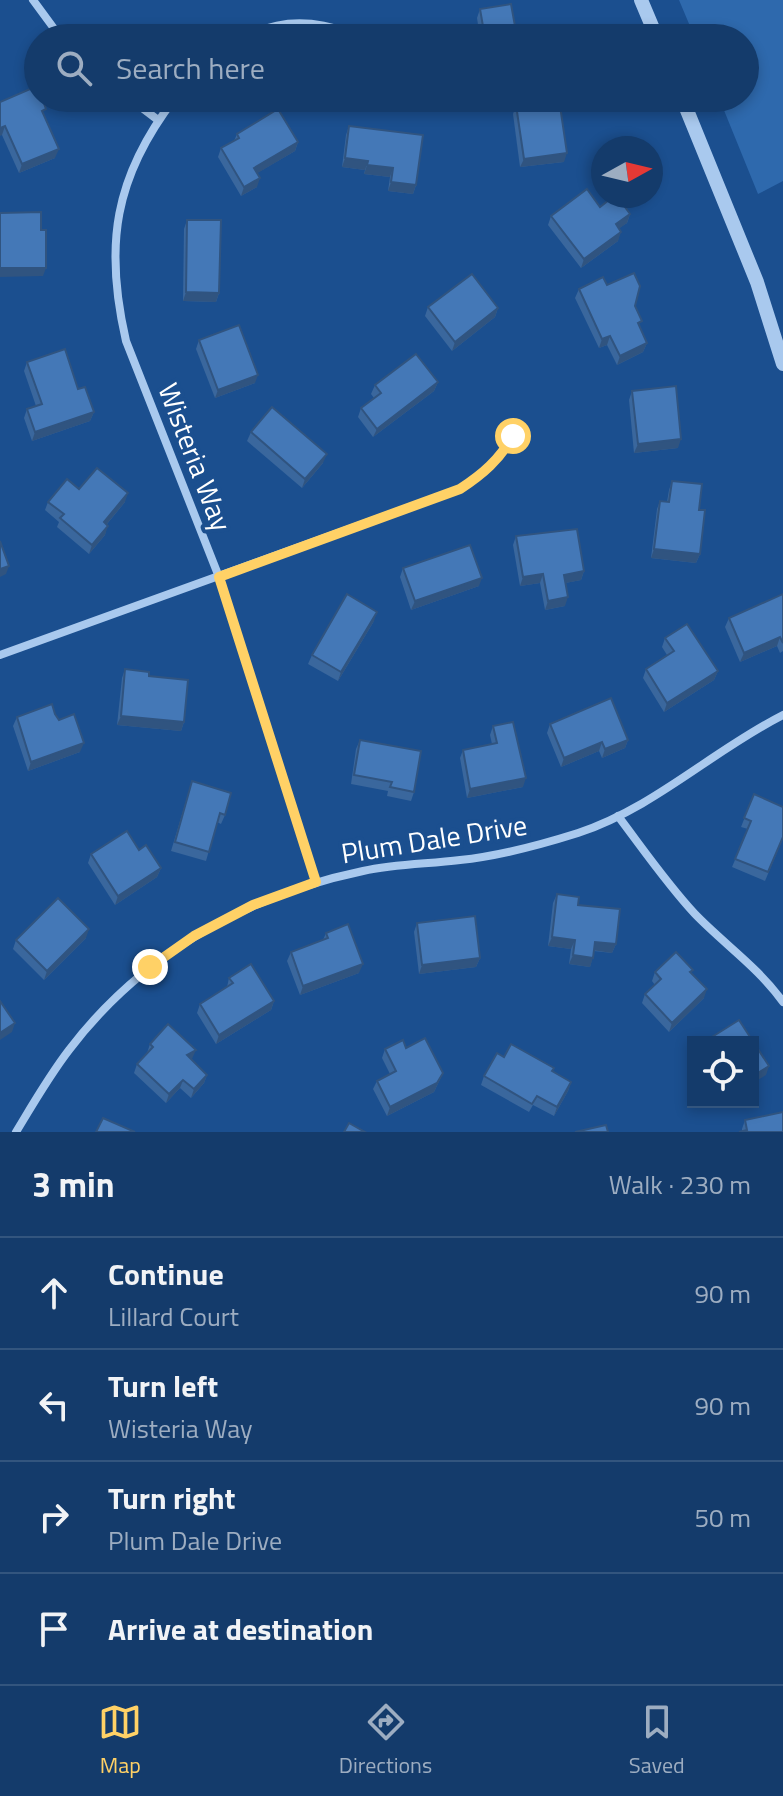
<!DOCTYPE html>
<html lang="en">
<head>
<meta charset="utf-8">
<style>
	body { margin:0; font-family:"Titillium Web",sans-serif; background:#214673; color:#f1f3f6 }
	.controls { position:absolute; right:24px; bottom:24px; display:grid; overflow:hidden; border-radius:0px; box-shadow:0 4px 12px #0003 }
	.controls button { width:72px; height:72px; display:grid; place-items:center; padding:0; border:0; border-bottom:2px solid #33557e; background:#143b6b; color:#f1f3f6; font:40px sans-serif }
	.compass { position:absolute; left:591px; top:136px; width:72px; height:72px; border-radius:50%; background:#143b6b; box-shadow:0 4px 12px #0003; rotate:82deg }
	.stop { position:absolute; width:24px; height:24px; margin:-18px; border:6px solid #ffd166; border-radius:50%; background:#fff }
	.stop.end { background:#ffd166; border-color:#fff; box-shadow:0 2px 8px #0008 }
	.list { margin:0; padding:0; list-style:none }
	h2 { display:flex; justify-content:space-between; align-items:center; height:104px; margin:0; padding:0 32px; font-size:34px }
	h2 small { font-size:26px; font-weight:400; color:#9dadc1 }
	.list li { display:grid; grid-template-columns:52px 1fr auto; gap:24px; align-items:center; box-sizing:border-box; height:112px; padding:0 32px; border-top:2px solid #33557e }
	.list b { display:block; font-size:30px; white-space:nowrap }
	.list p { margin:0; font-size:26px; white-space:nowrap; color:#9dadc1 }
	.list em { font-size:26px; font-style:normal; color:#9dadc1 }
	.icon { flex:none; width:44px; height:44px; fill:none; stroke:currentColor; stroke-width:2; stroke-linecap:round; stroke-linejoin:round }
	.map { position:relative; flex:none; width:783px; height:1132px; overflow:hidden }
	.search { position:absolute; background:#143b6b; box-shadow:0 4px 12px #0003; left:24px; right:24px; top:24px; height:88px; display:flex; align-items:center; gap:20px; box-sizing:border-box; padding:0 28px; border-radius:44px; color:#9dadc1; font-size:30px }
	.sheet { height:552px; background:#143b6b }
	nav { display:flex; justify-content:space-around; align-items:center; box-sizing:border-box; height:112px; border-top:2px solid #33557e; background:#143b6b; font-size:22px; color:#9dadc1 }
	nav a { display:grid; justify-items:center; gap:4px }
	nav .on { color:#ffd166 }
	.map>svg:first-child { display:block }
	.green { fill:#2e69ad }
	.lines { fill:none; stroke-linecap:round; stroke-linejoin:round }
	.minor { stroke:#a9c9ee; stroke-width:8 }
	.tertiary { stroke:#a9c9ee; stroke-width:14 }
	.wall { fill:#3a679d }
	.shaded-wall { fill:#305480 }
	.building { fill:#4478b7; stroke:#305480; stroke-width:2 }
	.route { stroke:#ffd166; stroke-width:10 }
	.labels { text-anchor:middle; stroke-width:8; stroke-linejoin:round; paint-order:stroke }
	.street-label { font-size:28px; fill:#fff; stroke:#1b4f8f }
</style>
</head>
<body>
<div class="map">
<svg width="783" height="1132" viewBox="0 0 783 1132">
	<rect width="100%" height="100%" fill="#1b4f8f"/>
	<path class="green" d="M679,0H783V181L758,194L719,98H745V38H695Z"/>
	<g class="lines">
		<g class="minor">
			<path d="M33,0L61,38"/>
			<path d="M245,38C278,19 314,20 349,33"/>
			<path d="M129,98L158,120"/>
			<path d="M175,98C114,177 104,246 126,341L219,577L316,882"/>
			<path d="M0,655L460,489C483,474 499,460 513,436"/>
			<path d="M618,816C643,849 667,884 695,914C724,944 759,968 783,1002"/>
			<path d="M16,1132C33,1104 49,1076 69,1050C141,955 247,895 363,871C395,864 428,864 460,860C500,856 540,845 578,833C654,808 712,751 783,715"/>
		</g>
		<g class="tertiary">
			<path d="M641,0L657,38"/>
			<path d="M682,98L757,282L783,364"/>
		</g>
	</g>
	<g class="wall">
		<path d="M480,9L515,26L522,38H480L477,18Z"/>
		<path d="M0,102L44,115L55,158L19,173L2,135Z"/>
		<path d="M516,105L564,162L520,167L513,114Z"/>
		<path d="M349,126L416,185L413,194L388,191L390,177L364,174L365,170L342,167L346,135Z"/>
		<path d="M237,134L298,142L295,151L257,173V187L241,196L218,157L221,148L234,141Z"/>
		<path d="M600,207L630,214L627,223L619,228L618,241L581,268L548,225L551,216Z"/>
		<path d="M187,220L219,293L216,302L183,301L184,229Z"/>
		<path d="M607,285L635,306L640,327L647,343L643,352L617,365L607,345L599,348L575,298L579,289Z"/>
		<path d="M428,307L498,308L495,317L452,351L425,316Z"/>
		<path d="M199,340L255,383L215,398L196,349Z"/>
		<path d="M27,362L78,389L94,412L90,421L32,441L24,418L27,409L36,406L24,371Z"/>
		<path d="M438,382L434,391L373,437L358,417L361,408L374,398L371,394L375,385Z"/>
		<path d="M632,391L678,448L634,453L629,400Z"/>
		<path d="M251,432L323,463L302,488L247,441Z"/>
		<path d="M672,481L699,510L700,554L696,563L651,558L657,509L660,501L667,502L669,490Z"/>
		<path d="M79,489L125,502L107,524L105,535L89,554L57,527L59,522L45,510L48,502Z"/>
		<path d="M516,536L584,571L581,580L565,583V606L545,610L540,583L520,586L513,545Z"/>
		<path d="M403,568L479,586L411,610L400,577Z"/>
		<path d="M783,594V651L780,653L777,646L740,662L725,627L729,618Z"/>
		<path d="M374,621L338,681L308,664L312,655Z"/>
		<path d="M665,638L718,671L714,680L664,712L643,678L646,669L667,655L662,647Z"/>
		<path d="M125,669L149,676L184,722L181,731L117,725L122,678Z"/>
		<path d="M55,714L80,752L28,771L13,726L17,717Z"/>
		<path d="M550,724L628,740L625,748L602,758L599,751L561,767L547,733Z"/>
		<path d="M493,726L523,787L467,798L460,758L463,750L492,744L490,735Z"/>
		<path d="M360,740L414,792L411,801L387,796L388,791L351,784L356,749Z"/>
		<path d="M192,781L225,815L221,824L217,822L206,861L171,851Z"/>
		<path d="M754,794L783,838L765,881L732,867L748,829L741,827Z"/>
		<path d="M139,850L161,868L157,877L115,905L88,863L91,854Z"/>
		<path d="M557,894L578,905L616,944L612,953L594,951L590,967L569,964L571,949L548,946L553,903Z"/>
		<path d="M417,923L480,958L476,967L419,974L414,932Z"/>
		<path d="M326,933L359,973L300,995L287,961L291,952L323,940Z"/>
		<path d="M86,938L44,980L13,949L16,940Z"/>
		<path d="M693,970L691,973L704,998L669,1032L642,1003L645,994L655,985L652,981L655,972Z"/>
		<path d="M229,978L274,1001L271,1010L216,1044L197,1013L200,1004L227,987Z"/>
		<path d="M150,1044L192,1059H191L207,1075L204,1083L191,1098L180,1088L166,1103L134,1073L137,1064L147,1053Z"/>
		<path d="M406,1048L443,1073L434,1092L387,1116L373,1089L377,1081L390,1074L382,1058L385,1049Z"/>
		<path d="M504,1057L553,1071L571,1082L568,1091L554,1116L533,1105L529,1112L481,1085L484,1076Z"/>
		<path d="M745,1120L783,1132L742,1131V1129Z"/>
	</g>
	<g class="shaded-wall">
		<path d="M5,126L2,135L0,136V128Z"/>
		<path d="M298,142L295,151L251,177L254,168Z"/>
		<path d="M59,149L55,158L19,173L22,164Z"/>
		<path d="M567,153L564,162L520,167L524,159Z"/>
		<path d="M345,158L368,161L365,170L342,167Z"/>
		<path d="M367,165L393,168L390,177L364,174Z"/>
		<path d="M260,178L257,187L241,196L244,187Z"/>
		<path d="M391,182L416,185L413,194L388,191Z"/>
		<path d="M630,214L627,223L613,233L616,224Z"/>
		<path d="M621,232L618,241L581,268L584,259Z"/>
		<path d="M0,268H46L43,276L0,277Z"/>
		<path d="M186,292L219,293L216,302L183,301Z"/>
		<path d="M498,308L495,317L452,351L455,342Z"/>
		<path d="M610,336L607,345L599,348L602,339Z"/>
		<path d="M647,343L643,352L617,365L620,356Z"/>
		<path d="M258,375L255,383L215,398L218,390Z"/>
		<path d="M438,382L434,391L373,437L377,429Z"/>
		<path d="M94,412L90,421L32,441L35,432Z"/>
		<path d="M681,439L678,448L634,453L638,444Z"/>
		<path d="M327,454L323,463L302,488L305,479Z"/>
		<path d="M128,493L125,502L101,531L104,522Z"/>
		<path d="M108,526L105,535L89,554L92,545Z"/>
		<path d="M654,549L700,554L696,563L651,558Z"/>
		<path d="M9,566L6,574L0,577V569Z"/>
		<path d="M584,571L581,580L561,584L564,575Z"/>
		<path d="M543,574L540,583L520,586L523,577Z"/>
		<path d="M482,578L479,586L411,610L415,601Z"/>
		<path d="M568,597L565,606L545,610L548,601Z"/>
		<path d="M377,612L374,621L338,681L341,672Z"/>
		<path d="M780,637L777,646L740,662L744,653Z"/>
		<path d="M718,671L714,680L664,712L667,703Z"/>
		<path d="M121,716L184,722L181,731L117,725Z"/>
		<path d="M628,740L625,748L602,758L605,749Z"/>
		<path d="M602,742L599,751L561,767L564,758Z"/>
		<path d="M84,743L80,752L28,771L31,762Z"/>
		<path d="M526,778L523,787L467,798L470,789Z"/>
		<path d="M161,868L157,877L115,905L118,896Z"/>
		<path d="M89,929L86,938L44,980L47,971Z"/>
		<path d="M552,937L575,940L571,949L548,946Z"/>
		<path d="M595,942L616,944L612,953L592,950Z"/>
		<path d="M573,955L593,958L590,967L569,964Z"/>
		<path d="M480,958L476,967L419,974L422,965Z"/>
		<path d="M363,964L359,973L300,995L303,986Z"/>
		<path d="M707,989L704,998L669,1032L672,1023Z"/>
		<path d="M274,1001L271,1010L216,1044L219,1035Z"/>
		<path d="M15,1023L12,1032L0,1040V1033Z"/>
		<path d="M196,1050L192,1059L184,1064L187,1055Z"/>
		<path d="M769,1066L766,1075L753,1083V1076Z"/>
		<path d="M443,1073L434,1092L387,1116L390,1107Z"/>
		<path d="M207,1075L204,1083L191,1098L194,1089Z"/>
		<path d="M183,1080L180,1088L166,1103L169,1094Z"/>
		<path d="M571,1082L568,1091L554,1116L557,1107Z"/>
	</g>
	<g class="building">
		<path d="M511,4L515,26L520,25L522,38H485L480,9Z"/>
		<path d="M37,86L38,98H42L46,109L42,111L59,149L22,164L5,126L0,128V102Z"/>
		<path d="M559,99L567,153L524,159L516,105Z"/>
		<path d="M278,109L298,142L254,168L260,178L244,187L221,148L239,138L237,134Z"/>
		<path d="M349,126L423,135L416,185L391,182L393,168L367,165L368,161L345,158Z"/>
		<path d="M587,189L600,207L614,196H617L630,214L616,224L621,232L584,259L551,216Z"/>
		<path d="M41,212V230H46V268H0V213Z"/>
		<path d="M187,220H221L219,293L186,292Z"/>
		<path d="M634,273L640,286L635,306L642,321L638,323L647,343L620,356L610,336L602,339L579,289L603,277L607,285Z"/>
		<path d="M472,274L498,308L455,342L428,307Z"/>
		<path d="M239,325L258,375L218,390L199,340Z"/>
		<path d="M65,349L78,389L85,387L94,412L35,432L27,409L42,404L27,362Z"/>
		<path d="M416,354L438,382L377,429L361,408L381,393L375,385Z"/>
		<path d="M676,386L681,439L638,444L632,391Z"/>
		<path d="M272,407L327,454L305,479L251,432Z"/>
		<path d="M97,468L128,493L104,522L108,526L92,545L60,518L64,514L48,502L67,479L79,489Z"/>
		<path d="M672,481L702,484L699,510H705L700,554L654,549L660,501L669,502Z"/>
		<path d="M577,529L584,571L564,575L568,597L548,601L543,574L523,577L516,536Z"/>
		<path d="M0,541L9,566L0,569Z"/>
		<path d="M470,545L482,578L415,601L403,568Z"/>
		<path d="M347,594L377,612L341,672L312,655Z"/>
		<path d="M783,594V643L780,637L744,653L729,618Z"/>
		<path d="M687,624L718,671L667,703L646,669L674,651L665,638Z"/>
		<path d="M125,669L149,672V676L188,680L184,722L121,716Z"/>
		<path d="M611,698L628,740L605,749L602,742L564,758L550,724Z"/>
		<path d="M52,704L55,714L59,720L74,714L84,743L31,762L17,717Z"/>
		<path d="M513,722L526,778L470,789L463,750L497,743L493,726Z"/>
		<path d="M360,740L421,751L414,792L390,787L392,782L354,775Z"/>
		<path d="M192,781L231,793L225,815L220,813L209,852L175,842Z"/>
		<path d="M754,794L783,807V837L768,872L735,859L751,821L744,818Z"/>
		<path d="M127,831L139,850L146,845L161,868L118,896L91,854Z"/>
		<path d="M557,894L579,897L578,905L620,909L616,944L595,942L593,958L573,955L575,940L552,937Z"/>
		<path d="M58,898L89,929L47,971L16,940Z"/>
		<path d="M475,916L480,958L422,965L417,923Z"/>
		<path d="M348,924L363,964L303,986L291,952L328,938L326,933Z"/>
		<path d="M676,952L693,970L690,972L707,989L672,1023L645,994L661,979L655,972Z"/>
		<path d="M251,964L274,1001L219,1035L200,1004L233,983L229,978Z"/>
		<path d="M0,1001L15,1023L0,1033Z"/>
		<path d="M739,1020L769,1066L753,1076V1042H704Z"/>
		<path d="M168,1024L196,1050L187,1055L207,1075L194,1089L183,1080L169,1094L137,1064L153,1047L150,1044Z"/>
		<path d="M425,1038L443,1073L437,1083L390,1107L377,1081L396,1071L385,1049L403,1040L406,1048Z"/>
		<path d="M511,1044L554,1068L552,1071L571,1082L557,1107L537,1096L532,1104L484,1076L497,1053L504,1057Z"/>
		<path d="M783,1112V1132H739L747,1130L745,1120Z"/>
		<path d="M103,1118L135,1132H96Z"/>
		<path d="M349,1123L365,1132H344Z"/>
		<path d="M606,1125L608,1132H575Z"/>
	</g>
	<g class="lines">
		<path class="route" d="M150,967L194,936L253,905L316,882L219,577L460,489C483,474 499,460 513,436"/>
	</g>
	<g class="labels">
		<g class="street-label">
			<text transform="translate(195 457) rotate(69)" y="10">Wisteria Way</text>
			<text transform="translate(434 839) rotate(-9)" y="10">Plum Dale Drive</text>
		</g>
	</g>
</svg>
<div class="controls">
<button><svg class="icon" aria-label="locate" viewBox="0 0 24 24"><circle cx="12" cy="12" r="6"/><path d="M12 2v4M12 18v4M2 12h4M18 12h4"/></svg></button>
</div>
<svg class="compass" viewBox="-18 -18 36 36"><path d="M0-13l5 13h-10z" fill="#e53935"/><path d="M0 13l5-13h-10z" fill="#9dadc1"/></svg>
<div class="stop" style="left:513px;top:436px"></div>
<div class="stop end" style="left:150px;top:967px"></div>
<div class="search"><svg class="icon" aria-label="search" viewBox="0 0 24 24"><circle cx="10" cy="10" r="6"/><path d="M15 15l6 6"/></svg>Search here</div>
</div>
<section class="sheet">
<h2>3 min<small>Walk · 230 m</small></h2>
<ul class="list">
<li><svg class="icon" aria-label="ahead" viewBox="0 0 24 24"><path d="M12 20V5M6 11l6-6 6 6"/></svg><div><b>Continue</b><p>Lillard Court</p></div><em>90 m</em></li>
<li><svg class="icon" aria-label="left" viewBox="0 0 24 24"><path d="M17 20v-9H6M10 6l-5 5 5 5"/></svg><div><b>Turn left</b><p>Wisteria Way</p></div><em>90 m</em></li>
<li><svg class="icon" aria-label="right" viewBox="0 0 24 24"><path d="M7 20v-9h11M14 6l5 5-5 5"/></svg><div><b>Turn right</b><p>Plum Dale Drive</p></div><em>50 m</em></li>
<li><svg class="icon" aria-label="arrive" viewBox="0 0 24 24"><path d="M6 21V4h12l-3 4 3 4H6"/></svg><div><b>Arrive at destination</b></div></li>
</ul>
</section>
<nav>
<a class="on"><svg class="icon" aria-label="map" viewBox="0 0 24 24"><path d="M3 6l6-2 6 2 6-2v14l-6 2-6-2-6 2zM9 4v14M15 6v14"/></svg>Map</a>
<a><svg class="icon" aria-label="directions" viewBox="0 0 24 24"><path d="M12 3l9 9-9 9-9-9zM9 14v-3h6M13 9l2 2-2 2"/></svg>Directions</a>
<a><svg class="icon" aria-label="saved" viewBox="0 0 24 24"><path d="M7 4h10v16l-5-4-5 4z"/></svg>Saved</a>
</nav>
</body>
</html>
